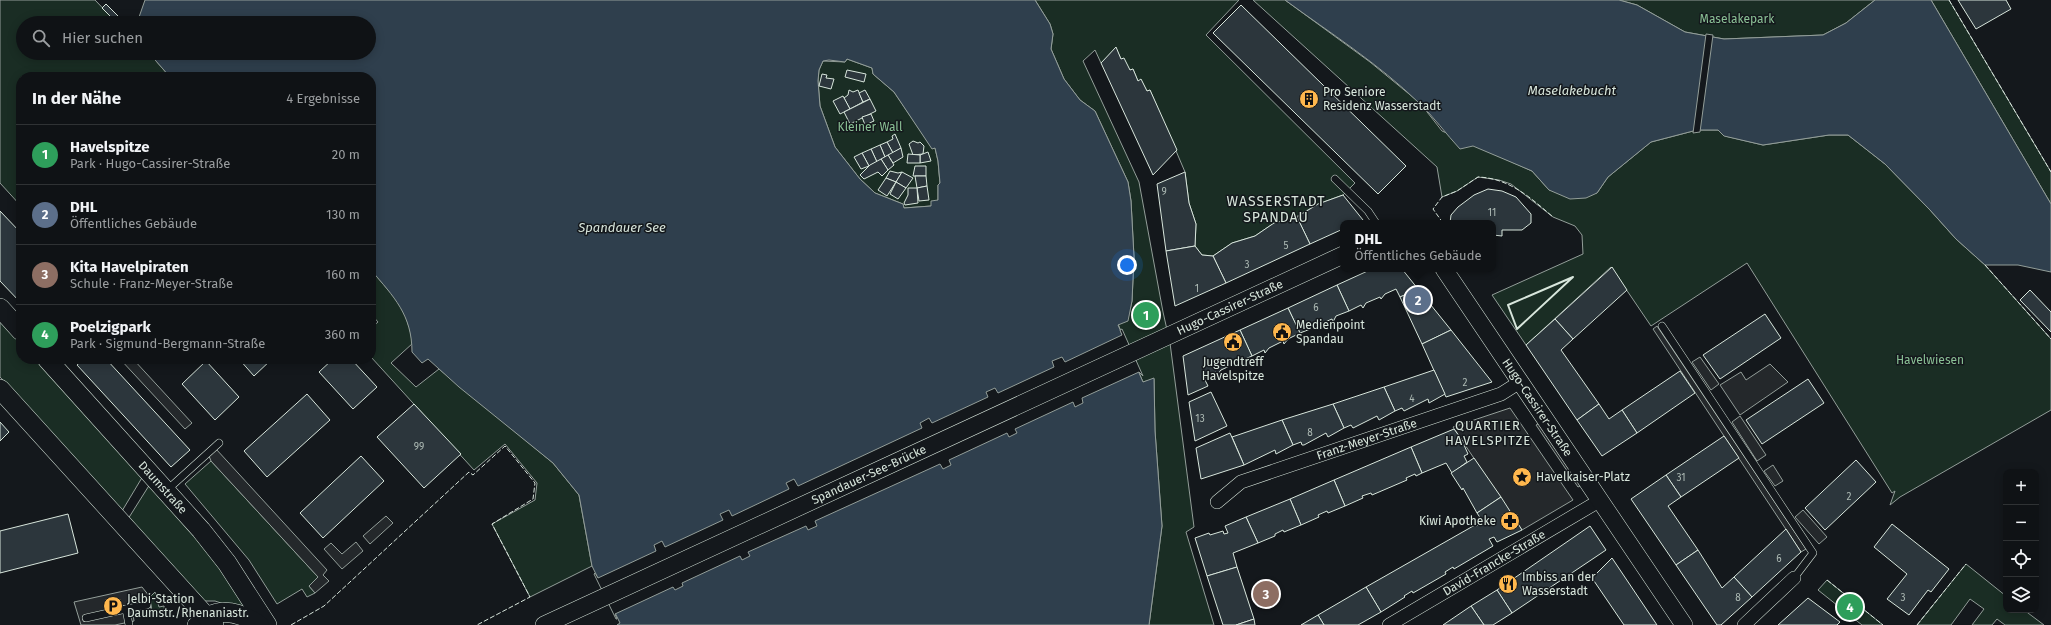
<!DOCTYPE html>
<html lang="de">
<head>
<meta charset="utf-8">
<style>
	body { margin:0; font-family:"Fira Sans",sans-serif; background:#1d2022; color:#f1f3f6 }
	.controls { position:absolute; right:12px; bottom:12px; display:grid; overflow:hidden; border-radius:8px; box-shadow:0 2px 10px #0003 }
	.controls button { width:36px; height:36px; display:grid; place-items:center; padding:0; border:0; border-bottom:1px solid #2f3234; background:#0f1215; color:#f1f3f6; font:20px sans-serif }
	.you { position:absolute; left:1127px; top:265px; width:14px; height:14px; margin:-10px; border:3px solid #fff; border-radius:50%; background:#1a73e8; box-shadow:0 0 0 6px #1a73e833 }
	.badge { display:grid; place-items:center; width:26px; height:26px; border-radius:50%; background:#ffb74d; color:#fff; font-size:13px; font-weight:700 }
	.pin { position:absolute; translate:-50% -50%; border:2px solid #fff; box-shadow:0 1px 4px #0006 }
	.popup { position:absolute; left:1340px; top:220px; width:156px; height:52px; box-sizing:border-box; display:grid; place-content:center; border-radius:8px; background:#0f1215; filter:drop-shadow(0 1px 3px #0005); font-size:13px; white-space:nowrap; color:#9b9ea0 }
	.popup b { font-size:15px; color:#f1f3f6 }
	.popup::after { content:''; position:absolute; left:50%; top:100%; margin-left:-8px; border:8px solid transparent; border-top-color:#0f1215 }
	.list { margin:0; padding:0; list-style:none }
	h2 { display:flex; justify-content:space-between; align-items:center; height:52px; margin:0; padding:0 16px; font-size:17px }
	h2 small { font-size:13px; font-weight:400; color:#9b9ea0 }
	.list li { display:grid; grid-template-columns:26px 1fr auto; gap:12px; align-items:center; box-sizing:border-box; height:60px; padding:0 16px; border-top:1px solid #2f3234 }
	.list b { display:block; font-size:15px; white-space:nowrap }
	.list p { margin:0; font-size:13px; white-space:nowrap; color:#9b9ea0 }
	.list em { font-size:13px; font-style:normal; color:#9b9ea0 }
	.icon { flex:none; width:22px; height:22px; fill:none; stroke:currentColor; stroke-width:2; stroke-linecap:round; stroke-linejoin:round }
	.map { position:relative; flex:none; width:2051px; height:625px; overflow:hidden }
	.search { position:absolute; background:#0f1215; box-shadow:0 2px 10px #0003; left:16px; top:16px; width:360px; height:44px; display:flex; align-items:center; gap:10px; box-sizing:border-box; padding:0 14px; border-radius:22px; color:#9b9ea0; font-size:15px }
	.panel { position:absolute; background:#0f1215; box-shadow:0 2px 10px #0003; left:16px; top:72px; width:360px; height:292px; border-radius:16px }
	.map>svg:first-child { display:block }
	.green { fill:#1a2d24; stroke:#939e99 }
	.parking { fill:#24282b; stroke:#939e99 }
	.water { fill:#2f3f4d; stroke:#939e99; fill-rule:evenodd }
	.pier { fill:#14181c; stroke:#939e99 }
	.building { fill:#2c363c; stroke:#d8e6dc }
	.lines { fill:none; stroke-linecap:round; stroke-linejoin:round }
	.service-casing { stroke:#d8e6dc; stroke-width:8 }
	.minor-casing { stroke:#d8e6dc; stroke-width:14 }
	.tertiary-casing { stroke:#d8e6dc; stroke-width:18 }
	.secondary-casing { stroke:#d8e6dc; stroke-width:20 }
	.service { stroke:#14181c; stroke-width:7 }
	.minor { stroke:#14181c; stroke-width:13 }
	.tertiary { stroke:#14181c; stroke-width:17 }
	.secondary { stroke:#14181c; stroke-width:19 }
	.fence { stroke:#d8e6dc; stroke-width:1; stroke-dasharray:5 2; stroke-linecap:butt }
	.wall { stroke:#d8e6dc; stroke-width:2 }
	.labels { text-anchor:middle; stroke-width:3; stroke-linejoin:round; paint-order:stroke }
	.number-label { font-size:10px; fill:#adbab4 }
	.park-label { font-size:12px; fill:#8ac095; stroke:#14181c }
	.poi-label { font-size:12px; fill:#d8e6dc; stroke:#14181c; text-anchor:start }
	.street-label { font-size:12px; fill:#d8e6dc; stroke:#14181c }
	.water-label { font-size:13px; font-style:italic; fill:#d8e6dc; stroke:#14181c }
	.neighbourhood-label { font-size:13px; letter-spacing:1px; fill:#d8e6dc; stroke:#14181c }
	.quarter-label { font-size:14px; letter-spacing:1px; fill:#d8e6dc; stroke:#14181c }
</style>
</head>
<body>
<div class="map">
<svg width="2051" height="625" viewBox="0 0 2051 625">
	<rect width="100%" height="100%" fill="#14181c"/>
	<g class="green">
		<path d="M0,0H95L117,23H23V53H149L170,77H116L112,72L107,77H21V206L0,183Z"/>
		<path d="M1035,0H1239L1206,35L1355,183L1343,195L1318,204L1294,218L1274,223L1255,236L1232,243L1213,256L1202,255L1195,246L1196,224L1189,203L1185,172L1150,90L1147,91L1141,80L1138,81L1133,69L1130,70L1121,59L1116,48L1101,63L1095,50L1083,61L1139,182L1163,312L1170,343L1194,527L1186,532L1214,625H1149L1162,526L1155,431L1154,379L1143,382L1118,324L1128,319L1132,301L1134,257L1131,201L1128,182L1095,111L1080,100L1064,79L1051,49L1053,34L1050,24Z"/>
		<path d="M1253,0H1285L1370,62L1420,103L1442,131L1532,171L1549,190L1597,193L1608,177L1651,142L1697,130H1718L1725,136L1763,145L1829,135H1848L1885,164L1930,210L1956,239L1985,265L2051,339V410L1900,497L1890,505L1895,491L1892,493L1747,263L1651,326L1611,267L1526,345L1492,295L1583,254L1582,235L1575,226L1553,217L1511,184L1499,180L1478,177L1457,191L1442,197L1437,167Z"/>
		<path d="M1619,0H1875L1846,23L1823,35L1724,39L1685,32L1637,5Z"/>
		<path d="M1931,0H1949L2051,172V204Z"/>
		<path d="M847,59L872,68L873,74L894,92L932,148H935L938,161L940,184L938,185V200L931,206L904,208L903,204L875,193L860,179L835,147L820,106L818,81L819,70L823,61L845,62Z"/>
		<path d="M371,270L397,300L405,314L413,340V343L391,363L416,387L439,369L553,463L579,495L592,566L530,597L492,524L535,500L537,483L505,444L474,470L371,357V328L378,322L371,314Z"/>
		<path d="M0,319L21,342V359H37L143,476L122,511L0,377Z"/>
		<path d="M211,461L318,577L309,586L315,593L307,597L302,589L277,604L249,560L185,484Z"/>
		<path d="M150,484L208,550L248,612L215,601H204L128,519Z"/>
		<path d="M1966,564L2006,596V610H2024L2044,625H2005L1997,619L1992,625H1972L1984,609L1970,599L1951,625H1917Z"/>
		<path d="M1827,580L1883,625H1862L1818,590Z"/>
		<path d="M155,592L159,607L164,606L165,615L160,616L152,612L150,597Z"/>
	</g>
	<g class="parking">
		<path d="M1657,326L1806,549L1801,552L1653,329Z"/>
		<path d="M1700,357L1719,384L1711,390L1692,362Z"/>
		<path d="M120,359H133L192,423L185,429Z"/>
		<path d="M1770,364L1788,382L1740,415L1720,385L1741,372L1746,380Z"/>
		<path d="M1510,408L1573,500L1522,530L1453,427Z"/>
		<path d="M1740,416L1766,455L1757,461L1732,422Z"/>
		<path d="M1540,423L1582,485L1578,487L1536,425Z"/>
		<path d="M216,449L327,570L323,575L329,581L315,593L309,586L318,577L211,461L209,456Z"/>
		<path d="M1773,465L1783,481L1775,486L1764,471Z"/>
		<path d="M1803,510L1827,537L1819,544L1795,517Z"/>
		<path d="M386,516L393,523L370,544L363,536Z"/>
		<path d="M356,542L363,551L342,569L324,549L331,543L342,554Z"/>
		<path d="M142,587L150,597L151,611L133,614L134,621L115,625H81L74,602Z"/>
	</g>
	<g class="water">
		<path d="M145,0H1035L1050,24L1053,34L1051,49L1064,79L1080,100L1095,111L1128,182L1131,201L1134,257L1132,301L1128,321L1118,325L1143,382L1154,378L1155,431L1162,526L1149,625H617L620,623L592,566L579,495L553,463L459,387L428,359L422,363L412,352C412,315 394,297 371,270V77H170L149,53H369V23H139L138,20ZM847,59L872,68L873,74L894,92L932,149L935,148L938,161L940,183L938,185V200L931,201V206L904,208L903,204L875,193L860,179L835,147L820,106L818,81L819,70L823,61L829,60L845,62Z"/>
		<path d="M1285,0H1619L1637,5L1685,32L1724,39L1823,35L1846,23L1875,0H1931L2051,204V272L2018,265H1985L1956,239L1930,210L1885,164L1848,135H1829L1763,145L1724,136L1718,130H1697L1651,142L1608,177L1597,193L1586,198L1570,199L1549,190L1532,171L1473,146L1460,149C1446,134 1434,117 1419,103C1379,64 1330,33 1285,0Z"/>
	</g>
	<g class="pier">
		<path d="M1706,34L1713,35L1700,132L1693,133Z"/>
		<path d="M1122,329L1143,376L1139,372L1082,398L1083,403L1075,407L1073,402L1015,429L1017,433L1009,437L1007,433L949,460L951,465L943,469L940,464L815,521L817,526L808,530L806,526L748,552L750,556L742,560L740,556L682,583L683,586L675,590L673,587L615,614L617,619H616L594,574L595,573L598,578L656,551L654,545L662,541L665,547L723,520L720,514L729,510L732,516L789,489L786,483L794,479L798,486L922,428L920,423L929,418L932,423L988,397L986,392L995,388L998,393L1054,367L1052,361L1062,357L1065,362L1122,335L1120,330Z"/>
	</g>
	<g class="building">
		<path d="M1958,0H2006L2011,9L1976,29Z"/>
		<path d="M106,4L125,23H117L102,8Z"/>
		<path d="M1241,5L1406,166L1378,194L1213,33Z"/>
		<path d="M1116,47L1121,59L1124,58L1130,70L1133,69L1138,81L1141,79L1147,91L1150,90L1177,150L1153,175L1101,63Z"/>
		<path d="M847,70L866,74L864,82L845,77Z"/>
		<path d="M822,74L827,75L826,78L834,79L831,89L819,86Z"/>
		<path d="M849,90L853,92L858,90L863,102L850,109L844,98L848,95Z"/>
		<path d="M865,90L870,99L863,102L859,93Z"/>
		<path d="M843,96L850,109L840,114L833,101Z"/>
		<path d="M870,99L876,111L850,124L844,112Z"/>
		<path d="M871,114L874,121L865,125L862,117Z"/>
		<path d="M895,134L901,148L893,153L887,142L893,139L892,136Z"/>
		<path d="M913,141L918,143L920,142L924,146L923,154L913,155L909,144Z"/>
		<path d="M887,142L893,153L885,157L880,145Z"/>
		<path d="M880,145L885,157L877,162L871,149Z"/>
		<path d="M901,148L903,157L893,163L888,155Z"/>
		<path d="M871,149L877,162L869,166L862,153Z"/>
		<path d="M928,152L931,161L920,163V155Z"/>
		<path d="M862,153L869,166L861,169L854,157Z"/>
		<path d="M908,154L920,155V163H907Z"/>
		<path d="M888,155L894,165L888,170L881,159Z"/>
		<path d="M881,159L888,170L882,176L878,172L864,179L860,175L870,165Z"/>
		<path d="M915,166H926V176H913Z"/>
		<path d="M890,171L898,173L902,172L896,182L886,178Z"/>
		<path d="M902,172L913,178L906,188L896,182Z"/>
		<path d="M1185,172L1189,203L1196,224L1195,246L1166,251L1157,184Z"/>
		<path d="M915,176H926L927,186L917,188Z"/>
		<path d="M886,178L896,182L887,196L878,190Z"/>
		<path d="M896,182L906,188L898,199L890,194Z"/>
		<path d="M927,186L929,200L919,201L917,188Z"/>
		<path d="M908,188H917L918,203L905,205L904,203L908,195Z"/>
		<path d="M1488,189L1502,191L1516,197L1531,214V223L1522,230H1502V236L1493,235V223H1450L1451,215L1458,207L1474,195Z"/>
		<path d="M1343,195L1363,220L1355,223H1343V229L1310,244L1297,217L1318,204Z"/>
		<path d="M0,211L21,233V303L0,281Z"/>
		<path d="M1297,217L1310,244L1226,283L1213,256L1232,243L1255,236L1274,223Z"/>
		<path d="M1195,246L1202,255L1213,256L1226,283L1175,306L1166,251Z"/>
		<path d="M1612,267L1627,290L1573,339L1555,319Z"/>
		<path d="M1372,269H1402L1418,289L1400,297L1396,289L1385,294L1381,299L1380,297L1366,303L1363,308L1361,305L1349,311L1337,285Z"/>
		<path d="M1337,285L1349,311L1336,316L1333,322L1332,319L1318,325L1314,330L1313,328L1300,333L1288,308Z"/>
		<path d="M1418,289L1451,330L1422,344L1400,297Z"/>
		<path d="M2030,290L2051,312V332L2020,300Z"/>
		<path d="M1288,308L1300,333L1288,339L1284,344L1283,341L1269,348L1265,353L1264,350L1252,356L1240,330Z"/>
		<path d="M1765,314L1781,338L1720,379L1703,355Z"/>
		<path d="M1555,319L1573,339L1561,350L1599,404L1577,420L1526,345Z"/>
		<path d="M1240,330L1252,356L1240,361L1236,367L1234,364L1221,370L1217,375L1216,372L1204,378L1208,386L1188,395L1183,356Z"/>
		<path d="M1451,330L1492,382L1446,397L1422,344Z"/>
		<path d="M84,359H106L190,450L171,467L77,365Z"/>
		<path d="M239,359H272L254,376Z"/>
		<path d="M333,359H351L377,387L353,409L319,372Z"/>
		<path d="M206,361L239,397L215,420L182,384Z"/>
		<path d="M1434,370L1445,394L1429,403L1428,399L1404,411L1402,408L1395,411L1384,387Z"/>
		<path d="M1680,371L1695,393L1637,433L1622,410Z"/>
		<path d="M1808,379L1824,403L1762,444L1746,420Z"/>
		<path d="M1384,387L1395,411L1379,420L1377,416L1353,428L1351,425L1344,428L1333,404Z"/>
		<path d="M1211,392L1227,426L1195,441L1189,402Z"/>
		<path d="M307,394L330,420L267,477L244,451Z"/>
		<path d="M414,404L461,454L424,488L377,437Z"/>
		<path d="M1333,404L1344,428L1328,437L1326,433L1304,445H1302L1301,442L1293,445L1282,420Z"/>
		<path d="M1599,404L1609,419L1622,410L1637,433L1602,456L1577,420Z"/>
		<path d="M1282,420L1293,445L1276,454L1275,450L1244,465L1232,437Z"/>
		<path d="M0,422L9,432L0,441Z"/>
		<path d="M1454,429L1465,444L1464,445L1468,454L1464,456L1467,462L1452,473L1446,463L1422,473L1411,447Z"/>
		<path d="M1230,433L1244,465L1201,479L1196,448Z"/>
		<path d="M1724,436L1739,458L1681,497L1666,475Z"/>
		<path d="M1411,447L1422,473L1416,476L1415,474L1406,478L1407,480L1372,495L1371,493L1362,496L1363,498L1345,506L1334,480Z"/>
		<path d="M361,456L384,481L323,538L300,513Z"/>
		<path d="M1474,458L1501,497L1477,513L1463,488L1462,490L1451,473Z"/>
		<path d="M1856,460L1876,482L1825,530L1805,508Z"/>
		<path d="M1666,475L1681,497L1668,506L1698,550L1676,565L1631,499Z"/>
		<path d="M1334,480L1345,506L1328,513L1327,511L1318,515L1319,517L1301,525L1290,499Z"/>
		<path d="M1501,497L1522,530L1497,542L1494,537L1489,539L1493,546L1454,569L1453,567L1445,572L1446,574L1413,593L1412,591L1404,596L1405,597L1381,612L1366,587L1475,525L1476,526L1483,522L1477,513Z"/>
		<path d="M1290,499L1301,525L1284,532L1283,530L1275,534V536L1258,543L1246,517Z"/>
		<path d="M68,514L78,553L0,573V531Z"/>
		<path d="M1246,517L1258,543L1233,553L1237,567L1207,576L1195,538L1209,533L1210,535L1223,531L1224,534L1228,533L1225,526Z"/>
		<path d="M1892,524L1949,569L1931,592L1928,590L1909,615L1887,599L1907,574L1874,547Z"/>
		<path d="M1590,526L1606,550L1512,613L1497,590Z"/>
		<path d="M1786,529L1801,552L1752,597L1734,577Z"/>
		<path d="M1698,550L1722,588L1734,577L1752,597L1721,625H1717L1676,565Z"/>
		<path d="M1612,558L1657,625H1624L1592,578Z"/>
		<path d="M1237,567L1254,619L1236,625H1223L1207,576Z"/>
		<path d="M1366,587L1381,612L1358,625H1324L1318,615Z"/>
		<path d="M1497,590L1512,613L1493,625H1484L1471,606Z"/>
		<path d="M1808,598L1840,622L1837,625H1778Z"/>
		<path d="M1471,606L1484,625H1443Z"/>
		<path d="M1318,615L1324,625H1301Z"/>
		<path d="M1254,619L1255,625H1236Z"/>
	</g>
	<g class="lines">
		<defs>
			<g id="service">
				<path d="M1335,179L1368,211L1376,223"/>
				<path d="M1662,326L1813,553L1794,578"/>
				<path d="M166,491L219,443"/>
				<path d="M126,609L147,605"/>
				<path d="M86,618L126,609L129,625"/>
			</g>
			<g id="minor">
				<path id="s1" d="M1217,502L1241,482L1501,394L1520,382"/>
				<path id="s2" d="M1389,625L1599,501"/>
				<path d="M1744,625L1794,578"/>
			</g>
			<g id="tertiary">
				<path id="s3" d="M1444,269L1684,625"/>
				<path d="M196,625L207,617"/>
				<path id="s4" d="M544,625L1343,255"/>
			</g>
			<g id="secondary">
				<path d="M0,308L21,331"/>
				<path id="s5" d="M47,359L201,530L227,563L267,625"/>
				<path d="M0,389L214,625"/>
				<path d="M207,617C225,607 243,614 259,625"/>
			</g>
		</defs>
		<use href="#service" class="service-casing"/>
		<use href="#minor" class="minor-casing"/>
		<use href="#tertiary" class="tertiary-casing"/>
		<use href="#secondary" class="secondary-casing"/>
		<use href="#service" class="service"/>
		<use href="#minor" class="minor"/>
		<use href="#tertiary" class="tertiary"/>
		<use href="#secondary" class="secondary"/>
		<g class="fence">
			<path d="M1949,0L2051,172"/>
			<path d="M1443,223L1433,209L1442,197L1457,191L1478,177C1509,178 1531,198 1553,217"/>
			<path d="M1985,265L2051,339"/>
			<path d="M1827,580L1883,625"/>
			<path d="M291,625L324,606L469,472L473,475L505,446L535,483L533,499L492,524L530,597L477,625"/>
			<path d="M1917,625L1966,564"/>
		</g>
		<path class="wall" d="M1573,277L1517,329L1508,305Z"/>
	</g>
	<defs>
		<symbol id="building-disc" viewBox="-11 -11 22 22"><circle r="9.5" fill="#ffb74d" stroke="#14181c"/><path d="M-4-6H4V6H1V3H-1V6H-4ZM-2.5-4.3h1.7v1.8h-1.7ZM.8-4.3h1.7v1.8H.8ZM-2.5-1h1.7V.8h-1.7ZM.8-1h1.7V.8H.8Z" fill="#111"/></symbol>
		<symbol id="civic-disc" viewBox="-11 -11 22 22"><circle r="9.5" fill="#ffb74d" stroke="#14181c"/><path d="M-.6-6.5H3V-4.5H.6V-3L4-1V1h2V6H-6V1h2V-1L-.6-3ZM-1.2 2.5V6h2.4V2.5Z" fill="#111"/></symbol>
		<symbol id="sight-disc" viewBox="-11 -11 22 22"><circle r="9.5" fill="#ffb74d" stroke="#14181c"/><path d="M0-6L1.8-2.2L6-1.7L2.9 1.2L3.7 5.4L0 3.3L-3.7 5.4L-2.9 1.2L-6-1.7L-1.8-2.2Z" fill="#111"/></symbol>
		<symbol id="pharmacy-disc" viewBox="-11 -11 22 22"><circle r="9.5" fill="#ffb74d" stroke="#14181c"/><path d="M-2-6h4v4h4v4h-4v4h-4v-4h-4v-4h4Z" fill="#111"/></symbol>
		<symbol id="restaurant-disc" viewBox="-11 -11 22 22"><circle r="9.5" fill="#ffb74d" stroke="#14181c"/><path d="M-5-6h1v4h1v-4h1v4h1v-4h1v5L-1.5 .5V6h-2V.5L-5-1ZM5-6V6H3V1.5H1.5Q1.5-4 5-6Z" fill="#111"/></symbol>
		<symbol id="parking-disc" viewBox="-11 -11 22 22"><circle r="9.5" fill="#ffb74d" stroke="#14181c"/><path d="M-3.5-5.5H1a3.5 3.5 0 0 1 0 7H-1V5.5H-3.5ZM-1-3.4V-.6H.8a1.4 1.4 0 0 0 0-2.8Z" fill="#111"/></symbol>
	</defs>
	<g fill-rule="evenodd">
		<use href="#building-disc" x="1298" y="88" width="22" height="22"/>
		<use href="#civic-disc" x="1271" y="321" width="22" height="22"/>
		<use href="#civic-disc" x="1222" y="331" width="22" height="22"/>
		<use href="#sight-disc" x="1511" y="466" width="22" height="22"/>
		<use href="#pharmacy-disc" x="1499" y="510" width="22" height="22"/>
		<use href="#restaurant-disc" x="1497" y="573" width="22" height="22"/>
		<use href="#parking-disc" x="102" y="595" width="22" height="22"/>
	</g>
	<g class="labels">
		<g class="number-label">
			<text x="1164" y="195">9</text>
			<text x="1492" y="216">11</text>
			<text x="1286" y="249">5</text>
			<text x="1247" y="268">3</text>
			<text x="1197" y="292">1</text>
			<text x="1316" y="311">6</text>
			<text x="1465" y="386">2</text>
			<text x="1412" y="402">4</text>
			<text x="1200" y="422">13</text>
			<text x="1310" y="436">8</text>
			<text x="419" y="450">99</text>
			<text x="1681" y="481">31</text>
			<text x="1849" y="500">2</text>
			<text x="1779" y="562">6</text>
			<text x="1738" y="601">8</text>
			<text x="1903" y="601">3</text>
		</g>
		<g class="park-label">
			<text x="1737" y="23">Maselakepark</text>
			<text x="870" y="131">Kleiner Wall</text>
			<text x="1930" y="364">Havelwiesen</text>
		</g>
		<g class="poi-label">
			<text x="1323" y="96">Pro Seniore<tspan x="1323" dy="14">Residenz Wasserstadt</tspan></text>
			<text x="1296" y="329">Medienpoint<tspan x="1296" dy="14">Spandau</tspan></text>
			<text x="1233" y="366" text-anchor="middle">Jugendtreff<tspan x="1233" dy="14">Havelspitze</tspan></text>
			<text x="1536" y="481">Havelkaiser-Platz</text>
			<text x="1496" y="525" text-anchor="end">Kiwi Apotheke</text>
			<text x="1522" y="581">Imbiss an der<tspan x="1522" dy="14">Wasserstadt</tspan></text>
			<text x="127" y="603">Jelbi-Station<tspan x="127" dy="14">Daumstr./Rhenaniastr.</tspan></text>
		</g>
		<g class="street-label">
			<text dy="4" stroke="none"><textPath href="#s4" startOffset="756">Hugo-Cassirer-Straße</textPath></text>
			<text dy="4" stroke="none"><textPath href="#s3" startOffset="167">Hugo-Cassirer-Straße</textPath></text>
			<text dy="4" stroke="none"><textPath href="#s1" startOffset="164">Franz-Meyer-Straße</textPath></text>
			<text dy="4" stroke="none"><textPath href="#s4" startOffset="358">Spandauer-See-Brücke</textPath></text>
			<text dy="4" stroke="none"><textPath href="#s5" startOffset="173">Daumstraße</textPath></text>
			<text dy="4" stroke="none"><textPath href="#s2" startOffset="122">David-Francke-Straße</textPath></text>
		</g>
		<g class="water-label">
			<text x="1572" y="95">Maselakebucht</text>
			<text x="622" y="232">Spandauer See</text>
		</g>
		<g class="neighbourhood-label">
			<text x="1488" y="430">QUARTIER<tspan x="1488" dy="15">HAVELSPITZE</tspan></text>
		</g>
		<g class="quarter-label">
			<text x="1276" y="206">WASSERSTADT<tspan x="1276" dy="16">SPANDAU</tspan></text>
		</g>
	</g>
</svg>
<div class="controls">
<button>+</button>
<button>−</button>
<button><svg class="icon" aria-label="locate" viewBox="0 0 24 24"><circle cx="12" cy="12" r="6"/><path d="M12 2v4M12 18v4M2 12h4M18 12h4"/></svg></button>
<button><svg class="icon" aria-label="layers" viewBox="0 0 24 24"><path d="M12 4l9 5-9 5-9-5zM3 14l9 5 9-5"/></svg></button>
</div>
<div class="you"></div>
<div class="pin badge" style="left:1146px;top:315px;background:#2e9e5b">1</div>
<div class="pin badge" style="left:1418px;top:300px;background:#5c6f8a">2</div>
<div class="popup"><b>DHL</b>Öffentliches Gebäude</div>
<div class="pin badge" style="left:1266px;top:594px;background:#8d6e63">3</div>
<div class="pin badge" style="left:1850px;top:607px;background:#2e9e5b">4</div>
<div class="search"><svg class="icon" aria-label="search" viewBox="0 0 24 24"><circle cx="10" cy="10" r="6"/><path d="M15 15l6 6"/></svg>Hier suchen</div>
<section class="panel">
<h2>In der Nähe<small>4 Ergebnisse</small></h2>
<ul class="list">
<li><span class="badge" style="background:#2e9e5b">1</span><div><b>Havelspitze</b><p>Park · Hugo-Cassirer-Straße</p></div><em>20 m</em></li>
<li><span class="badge" style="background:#5c6f8a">2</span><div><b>DHL</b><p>Öffentliches Gebäude</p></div><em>130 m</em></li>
<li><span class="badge" style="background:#8d6e63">3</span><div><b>Kita Havelpiraten</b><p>Schule · Franz-Meyer-Straße</p></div><em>160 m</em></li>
<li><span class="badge" style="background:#2e9e5b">4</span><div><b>Poelzigpark</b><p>Park · Sigmund-Bergmann-Straße</p></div><em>360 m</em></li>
</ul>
</section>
</div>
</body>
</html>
